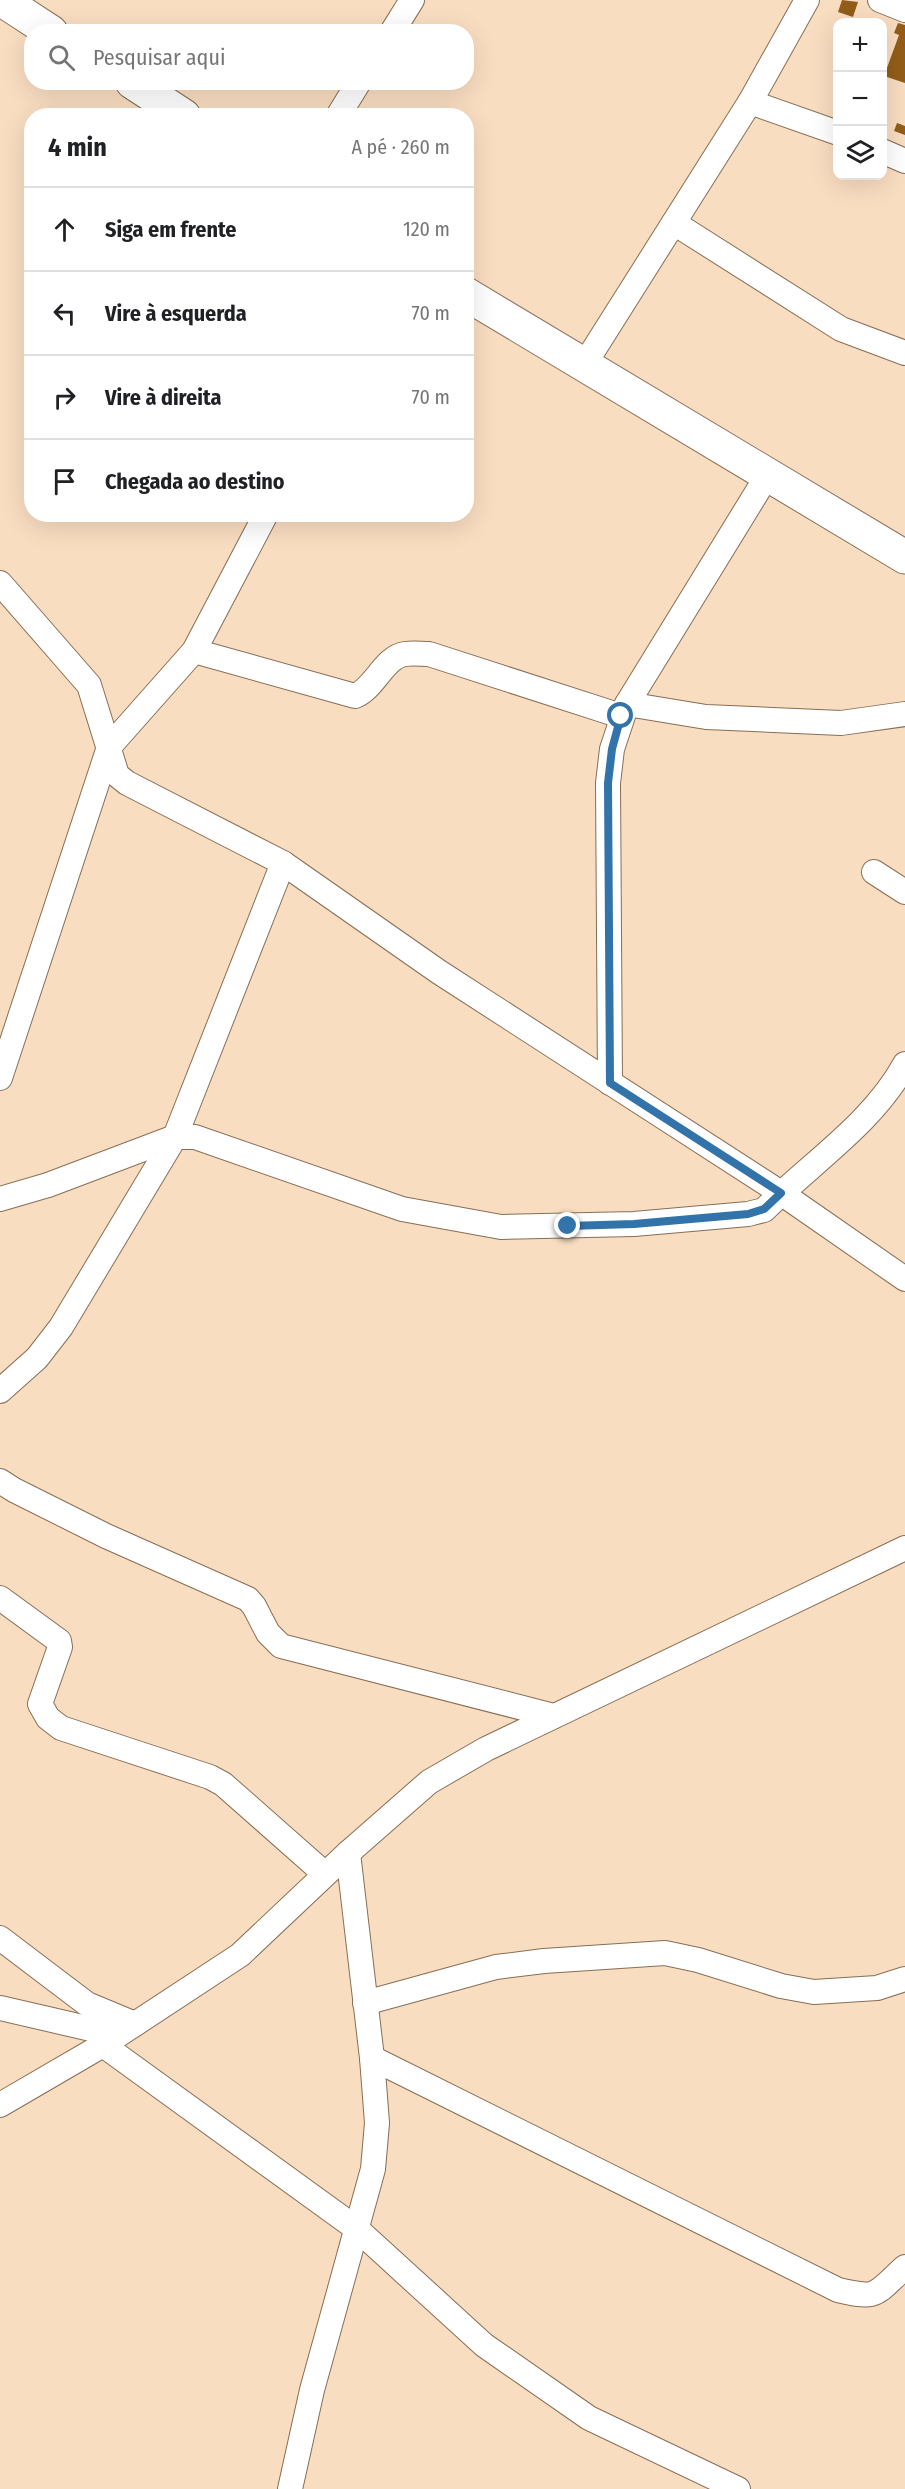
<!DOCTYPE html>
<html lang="pt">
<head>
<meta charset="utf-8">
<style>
	body { margin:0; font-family:"Fira Sans Condensed",sans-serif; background:#f6f6f6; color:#202124 }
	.controls { position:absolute; right:18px; top:18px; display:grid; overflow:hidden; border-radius:12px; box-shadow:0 6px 24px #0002 }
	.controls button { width:54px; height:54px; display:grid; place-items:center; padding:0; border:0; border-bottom:2px solid #e0e0e0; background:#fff; color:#202124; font:30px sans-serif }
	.stop { position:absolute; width:18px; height:18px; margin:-14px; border:4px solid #3273aa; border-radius:50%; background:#fff }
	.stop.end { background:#3273aa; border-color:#fff; box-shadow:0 2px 6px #0008 }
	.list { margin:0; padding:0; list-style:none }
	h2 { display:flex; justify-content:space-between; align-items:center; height:78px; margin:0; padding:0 24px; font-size:26px }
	h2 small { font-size:20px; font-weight:400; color:#757577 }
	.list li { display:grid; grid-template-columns:39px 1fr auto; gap:18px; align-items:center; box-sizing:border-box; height:84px; padding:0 24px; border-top:2px solid #e0e0e0 }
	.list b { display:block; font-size:22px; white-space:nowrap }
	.list em { font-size:20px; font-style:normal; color:#757577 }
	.icon { flex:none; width:33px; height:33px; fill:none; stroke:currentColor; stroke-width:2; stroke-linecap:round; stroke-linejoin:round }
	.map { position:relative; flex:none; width:905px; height:2489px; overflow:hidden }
	.search { position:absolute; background:#fff; box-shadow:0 6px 24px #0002; left:24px; top:24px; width:450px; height:66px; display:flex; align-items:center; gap:15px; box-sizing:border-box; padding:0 21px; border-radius:24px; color:#757577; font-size:22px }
	.panel { position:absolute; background:#fff; box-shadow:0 6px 24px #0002; left:24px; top:108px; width:450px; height:414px; border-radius:24px }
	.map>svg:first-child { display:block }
	.building { fill:#935d18 }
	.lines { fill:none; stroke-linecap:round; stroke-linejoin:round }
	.street-casing { stroke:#876e55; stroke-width:26 }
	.primary-casing { stroke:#876e55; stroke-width:35 }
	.street { stroke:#fff; stroke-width:24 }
	.primary { stroke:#fff; stroke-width:33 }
	.route { stroke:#3273aa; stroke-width:8 }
</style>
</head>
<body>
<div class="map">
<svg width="905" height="2489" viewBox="0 0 905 2489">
	<rect width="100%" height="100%" fill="#f9ddc1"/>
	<g class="building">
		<path d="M842,0L858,2L853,17L838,12Z"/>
		<path d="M898,23L905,25V83L884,76L899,35L894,33Z"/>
		<path d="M897,123L905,126V135L894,131Z"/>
	</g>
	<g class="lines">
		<defs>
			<g id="street">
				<path d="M880,0L905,10"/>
				<path d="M392,32L412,0"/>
				<path d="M750,102L838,133"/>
				<path d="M338,116L359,82"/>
				<path d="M882,151L905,161"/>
				<path d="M674,223L841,329L905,353"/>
				<path d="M584,365L750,102L807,0"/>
				<path d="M0,583L89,685L117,775L127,783L283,863L439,972L781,1193L905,1279"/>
				<path d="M194,651L355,696C375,688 384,657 405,654C413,653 422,654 429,654L621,716"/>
				<path d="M627,704L706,717L841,723L905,714"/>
				<path d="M874,872L905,892"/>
				<path d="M0,1078L109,747L194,651L266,514"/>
				<path d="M610,1083L608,783L612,749L627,704L767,476"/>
				<path d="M0,1199L48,1185L175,1137H195L402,1209L501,1227L634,1224L748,1214L764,1210C811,1163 873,1123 905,1064"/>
				<path d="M0,1391L37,1358L61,1327L175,1137L283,863"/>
				<path d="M0,1481L14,1490L106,1536L248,1599L254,1606L268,1633L281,1646L554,1716"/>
				<path d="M0,1598L59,1641L60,1647L40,1704L48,1718L61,1728L210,1777L223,1784L325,1874"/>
				<path d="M0,1938L87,2004L135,2024"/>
				<path d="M365,2003L496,1967L544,1961L665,1953L698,1960L781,1986L814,1992L877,1988L905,1979"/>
				<path d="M0,2008L117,2035"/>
				<path d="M103,2045L357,2229L484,2345L589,2418L738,2489"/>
				<path d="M372,2058L838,2290C879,2300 875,2294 905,2267"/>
				<path d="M0,2105L103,2045L240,1955L348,1853L429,1782L486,1749L905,1548"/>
				<path d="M290,2489L312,2390L373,2169L377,2123L372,2058L348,1853"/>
			</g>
			<g id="primary">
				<path d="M2,0L51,32"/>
				<path d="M132,82L184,116"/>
				<path d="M466,294L905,557"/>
			</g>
		</defs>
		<use href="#street" class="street-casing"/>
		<use href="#primary" class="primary-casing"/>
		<use href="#street" class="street"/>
		<use href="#primary" class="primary"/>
	</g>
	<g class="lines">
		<path class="route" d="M568,1226L634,1224L748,1214L764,1209L781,1193L610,1083L608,783L612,749L621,716"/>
	</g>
</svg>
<div class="controls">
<button>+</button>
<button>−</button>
<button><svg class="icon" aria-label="layers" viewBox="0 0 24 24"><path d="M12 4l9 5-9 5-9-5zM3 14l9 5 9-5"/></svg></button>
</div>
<div class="stop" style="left:621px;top:716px"></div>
<div class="stop end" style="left:568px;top:1226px"></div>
<div class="search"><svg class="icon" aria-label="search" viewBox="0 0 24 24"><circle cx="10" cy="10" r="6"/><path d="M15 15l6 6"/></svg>Pesquisar aqui</div>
<section class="panel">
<h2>4 min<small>A pé · 260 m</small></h2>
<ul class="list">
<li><svg class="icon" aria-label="ahead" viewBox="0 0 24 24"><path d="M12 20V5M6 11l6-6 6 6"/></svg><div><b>Siga em frente</b></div><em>120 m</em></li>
<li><svg class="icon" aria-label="left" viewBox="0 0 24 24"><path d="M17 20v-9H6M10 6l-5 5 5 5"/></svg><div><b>Vire à esquerda</b></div><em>70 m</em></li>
<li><svg class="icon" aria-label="right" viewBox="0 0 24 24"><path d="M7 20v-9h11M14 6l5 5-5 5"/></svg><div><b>Vire à direita</b></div><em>70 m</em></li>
<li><svg class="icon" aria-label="arrive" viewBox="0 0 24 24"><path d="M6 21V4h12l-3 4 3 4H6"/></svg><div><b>Chegada ao destino</b></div></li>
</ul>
</section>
</div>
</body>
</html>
